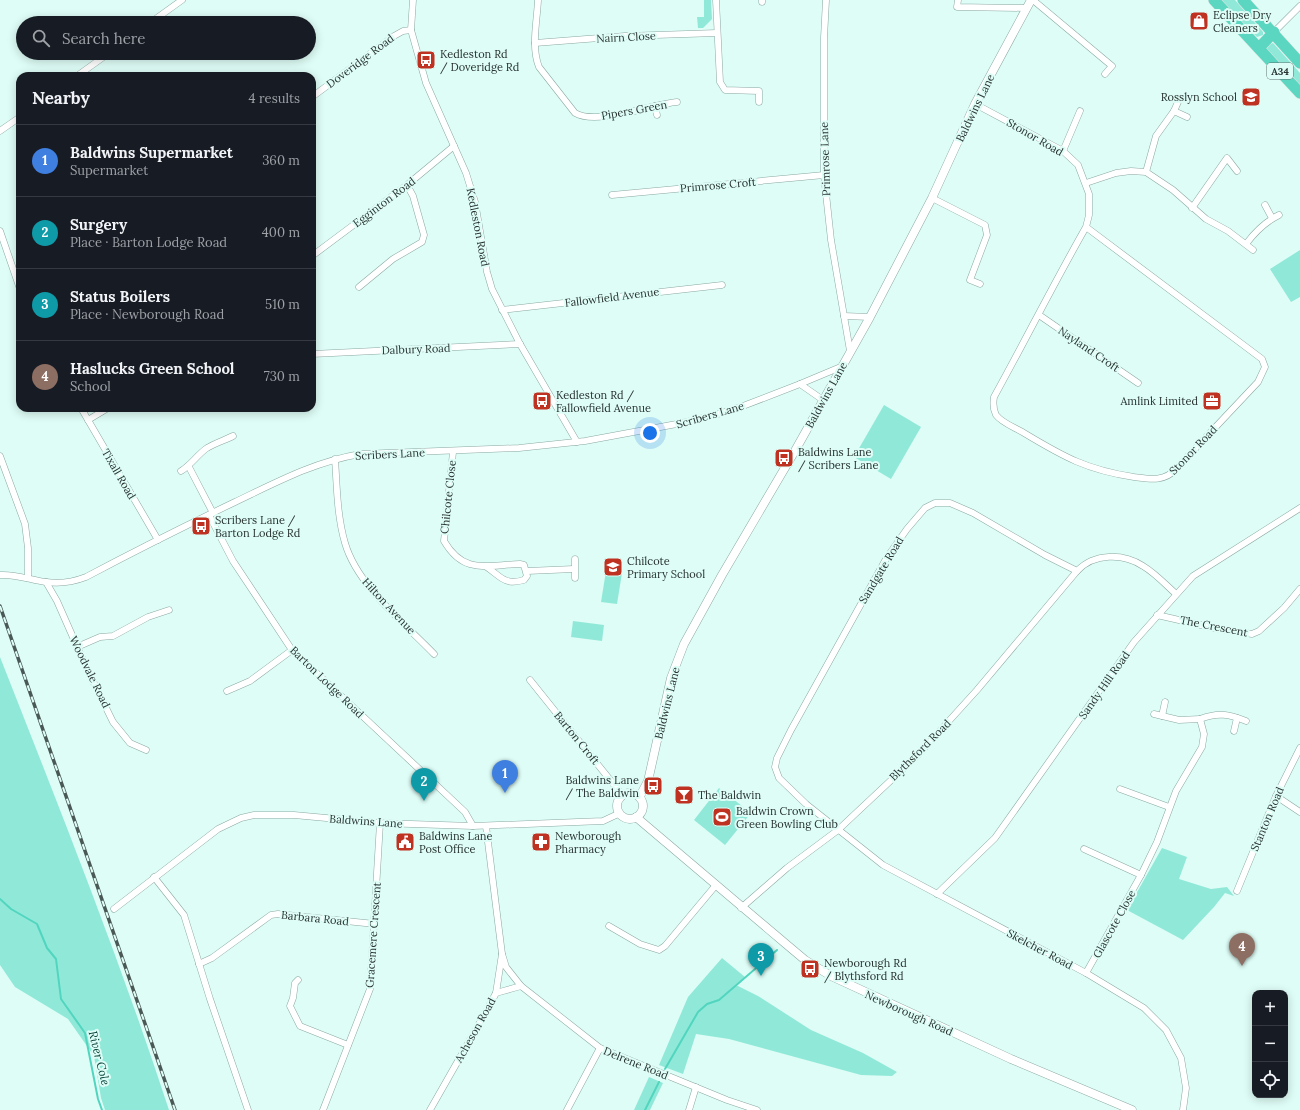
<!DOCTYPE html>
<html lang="en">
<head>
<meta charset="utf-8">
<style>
	body { margin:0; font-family:Lora,serif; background:#20242c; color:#f1f3f6 }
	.controls { position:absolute; right:12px; bottom:12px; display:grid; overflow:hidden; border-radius:8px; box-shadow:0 2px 10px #0003 }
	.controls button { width:36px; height:36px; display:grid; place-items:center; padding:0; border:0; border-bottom:1px solid #363941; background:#171b24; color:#f1f3f6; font:20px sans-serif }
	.you { position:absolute; left:650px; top:433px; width:14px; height:14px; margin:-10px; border:3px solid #fff; border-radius:50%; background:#1a73e8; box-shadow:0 0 0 6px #1a73e833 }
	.badge { display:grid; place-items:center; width:26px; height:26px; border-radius:50%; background:#8c9099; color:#fff; font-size:13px; font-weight:700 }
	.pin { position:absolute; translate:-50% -33px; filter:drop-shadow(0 1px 2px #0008) }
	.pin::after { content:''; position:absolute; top:21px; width:14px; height:12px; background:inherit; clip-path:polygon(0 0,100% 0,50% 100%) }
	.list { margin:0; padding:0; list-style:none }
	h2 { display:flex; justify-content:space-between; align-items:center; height:52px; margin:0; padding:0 16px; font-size:17px }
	h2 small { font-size:13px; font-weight:400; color:#9ea1a6 }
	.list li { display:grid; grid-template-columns:26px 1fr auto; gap:12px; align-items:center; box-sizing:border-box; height:72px; padding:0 16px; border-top:1px solid #363941 }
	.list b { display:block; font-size:15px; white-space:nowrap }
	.list p { margin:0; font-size:13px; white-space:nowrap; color:#9ea1a6 }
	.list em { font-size:13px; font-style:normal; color:#9ea1a6 }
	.icon { flex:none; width:22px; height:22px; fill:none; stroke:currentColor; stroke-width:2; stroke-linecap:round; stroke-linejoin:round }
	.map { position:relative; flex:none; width:1300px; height:1110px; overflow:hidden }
	.search { position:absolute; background:#171b24; box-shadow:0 2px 10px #0003; left:16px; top:16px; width:300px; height:44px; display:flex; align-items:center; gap:10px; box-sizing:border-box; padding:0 14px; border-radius:22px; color:#9ea1a6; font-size:15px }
	.panel { position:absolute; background:#171b24; box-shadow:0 2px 10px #0003; left:16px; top:72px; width:300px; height:340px; border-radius:12px }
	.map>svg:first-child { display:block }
	.green { fill:#90e9d8 }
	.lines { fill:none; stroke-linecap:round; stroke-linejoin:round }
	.stream { stroke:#52d5bf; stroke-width:2 }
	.street-casing { stroke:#8ba8a2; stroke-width:7 }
	.secondary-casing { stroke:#8ba8a2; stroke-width:9 }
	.highway-casing { stroke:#e1e2e2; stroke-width:12 }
	.street { stroke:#fff; stroke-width:6 }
	.secondary { stroke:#fff; stroke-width:8 }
	.highway { stroke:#5bd6c1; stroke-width:11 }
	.rail-casing { stroke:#4a5956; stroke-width:3.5 }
	.rail { stroke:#defdf6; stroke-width:2; stroke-dasharray:6; stroke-linecap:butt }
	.labels { text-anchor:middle; stroke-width:4; stroke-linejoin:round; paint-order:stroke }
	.shield { fill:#defdf6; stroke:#5f706c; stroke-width:1 }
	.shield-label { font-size:10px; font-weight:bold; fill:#283331 }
	.poi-label { font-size:11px; fill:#283331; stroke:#defdf6; text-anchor:start }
	.street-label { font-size:11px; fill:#283331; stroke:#defdf6 }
	.water-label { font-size:12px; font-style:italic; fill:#0f4840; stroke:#defdf6 }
</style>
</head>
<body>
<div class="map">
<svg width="1300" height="1110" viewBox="0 0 1300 1110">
	<rect width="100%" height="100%" fill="#defdf6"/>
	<g class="green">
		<path d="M704,0H711L712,19L703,28H698L697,17H704Z"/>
		<path d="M1221,0H1235L1263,32V35L1257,37Z"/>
		<path d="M1273,43L1300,73V89L1267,49L1268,45Z"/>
		<path d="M1300,250V297L1291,302L1270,269Z"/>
		<path d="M884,405L921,427L891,479L854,457Z"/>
		<path d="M606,571L622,573L617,604L601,602Z"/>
		<path d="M573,621L604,625L602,641L571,637Z"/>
		<path d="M0,657C59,807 119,957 169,1110H105L101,1098L94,1056L68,1019L15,987L0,965Z"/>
		<path d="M719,788L751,813L725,845L694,820Z"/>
		<path d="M1162,848L1187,857L1179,879L1211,889L1227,887L1234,896L1225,893L1214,907L1183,940L1127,910Z"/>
		<path d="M722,958L745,977L736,985L758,996L811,1030L863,1053L897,1072L892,1076L861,1075L729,1039L696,1034L683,1074L659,1065L688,997Z"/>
		<path d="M649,1077L663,1083L650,1110H634Z"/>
	</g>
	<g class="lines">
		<g class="stream">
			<path d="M0,899L11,909L37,924L47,948L56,959L61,999L85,1033L98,1099L102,1110"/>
			<path d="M665,1069L698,1012L707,1004L719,1000L777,950"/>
			<path d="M645,1110L659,1082"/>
		</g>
		<defs>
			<g id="street">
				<path d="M413,0L411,30L426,83L466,173L475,202L487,272L492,289L520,344L577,442"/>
				<path d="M538,0C537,22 531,47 539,67L575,113C597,126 652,104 677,102"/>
				<path d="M716,0L720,82L725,90L759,91V102"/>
				<path d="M826,0L824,38V175L831,240L850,351"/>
				<path d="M958,0L957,7L1025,8"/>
				<path d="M1033,0L1112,66L1105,74"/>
				<path d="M762,2V0"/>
				<path d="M150,23L182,0"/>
				<path d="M1274,32L1300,6"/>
				<path d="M535,43L625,36L717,33"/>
				<path d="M77,76L109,53"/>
				<path d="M312,97L394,36L403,31L411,30"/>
				<path d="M975,104L1063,151L1078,165L1089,194V215L1086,227L1262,359L1265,367L1258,382L1176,469C1164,482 1150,479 1134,477C1087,470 1064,457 1024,433C1016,428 1002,423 996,415C993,409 993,403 994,397C1025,341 1054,283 1086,227"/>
				<path d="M655,106L657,115"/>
				<path d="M1174,111L1178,102"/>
				<path d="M0,131L20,117"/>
				<path d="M1063,151L1080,111"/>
				<path d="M1146,172L1156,136L1174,111L1187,117"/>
				<path d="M1086,183L1116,173L1131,171L1146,172L1173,190L1206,219L1228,231L1253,250"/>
				<path d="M612,195L824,175"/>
				<path d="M932,198L985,225L987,235L970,280L980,284"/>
				<path d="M1265,205L1272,218"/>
				<path d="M1192,208L1227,158L1237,171"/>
				<path d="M0,231L20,289"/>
				<path d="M1246,244C1255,232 1265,222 1279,215"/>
				<path d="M312,256L407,185L454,146"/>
				<path d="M359,287L393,259L422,242L424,235L413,196L407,185"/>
				<path d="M502,310L722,285"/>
				<path d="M1039,315L1138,383"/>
				<path d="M844,316L870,317"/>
				<path d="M312,354L520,344"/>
				<path d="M800,384L843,366"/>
				<path d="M81,408L158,540"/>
				<path d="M88,420L108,408"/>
				<path d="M453,452L444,541C464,575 486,565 520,564L524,565L527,576L524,580C503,586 500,575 485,566"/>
				<path d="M0,456L25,524L28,548V578"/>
				<path d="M335,459C337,487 337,516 345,543C357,585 404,623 434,654"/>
				<path d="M189,467L213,513"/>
				<path d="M181,471C191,465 197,455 207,448C215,443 225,440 233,436"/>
				<path d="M209,515L233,561L292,650L465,812L473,826"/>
				<path d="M575,559V578"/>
				<path d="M527,571L574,569"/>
				<path d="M0,575C16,574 31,580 46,582C60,584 73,582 86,577C135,551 185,526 235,502C277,482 314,462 360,454L519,448L585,441L682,423L712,416L743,406L800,384L823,400"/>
				<path d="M46,582L57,601L87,669L113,722L130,743L146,750"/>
				<path d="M1176,594C1166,585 1155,573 1143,566C1123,553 1094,553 1077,571L1045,555L973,513L950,503H935L925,508L907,529L886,559L791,730L777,758L775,767L779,778L806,804L883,865L1086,973L1144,1008L1166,1030L1181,1058L1186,1088L1183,1110"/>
				<path d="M1157,615L1214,628L1252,634L1259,631L1284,608L1300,589"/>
				<path d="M77,647L100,637L113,636L148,617L169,610"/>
				<path d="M530,680L623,796"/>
				<path d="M227,691L250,681L292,650"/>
				<path d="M1154,714L1179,720L1200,719"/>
				<path d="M1162,716L1165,702"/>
				<path d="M1234,731L1237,718"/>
				<path d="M1120,789L1169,807"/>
				<path d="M1276,796L1300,812"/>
				<path d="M1084,849L1141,875"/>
				<path d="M154,877L184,915L210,999L248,1110"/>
				<path d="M1237,891L1276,796L1300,748"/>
				<path d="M937,894L995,838L1134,642L1193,576L1300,508"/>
				<path d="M741,908L787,868L838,830L919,754L977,690L1077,571"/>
				<path d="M114,909L218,829L241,818L254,815H294L380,823L473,826L603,821L618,814"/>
				<path d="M609,926L640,944L659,950L665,946L716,885"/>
				<path d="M502,954L506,967L521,986L600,1048L727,1100L757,1110"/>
				<path d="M199,964L212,958L271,915L278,914L375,924"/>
				<path d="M1086,973L1141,875L1157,842L1176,791L1202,747L1204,734L1200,719C1218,712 1229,714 1246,721"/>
				<path d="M298,980L295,983L293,998L290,1006L300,1026L348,1045"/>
				<path d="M496,993L521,986"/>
				<path d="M323,1110L370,989L380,823"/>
				<path d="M430,1110L487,1010L496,993L502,954L486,826"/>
				<path d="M567,1110L600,1048"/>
				<path d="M689,1110L696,1087"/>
			</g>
			<g id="secondary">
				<circle cx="630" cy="806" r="13"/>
				<path d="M640,796L648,781L671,678L684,644L722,575L796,449L870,317L932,198L975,104L1031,0"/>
				<path d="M636,817L786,944L805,960L831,976L1011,1059L1132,1110"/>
			</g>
			<g id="highway">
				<path d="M1214,0L1300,93"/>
				<path d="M1243,0L1300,63"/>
				<path d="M1259,48L1274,32"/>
			</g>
		</defs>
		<use href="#street" class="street-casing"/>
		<use href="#secondary" class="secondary-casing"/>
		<use href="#highway" class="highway-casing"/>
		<use href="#street" class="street"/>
		<use href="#secondary" class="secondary"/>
		<use href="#highway" class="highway"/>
		<defs>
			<path id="rail" d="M0,606L175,1110"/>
		</defs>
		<use href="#rail" class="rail-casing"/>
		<use href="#rail" class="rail"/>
	</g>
	<defs>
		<symbol id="shop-square" viewBox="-11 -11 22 22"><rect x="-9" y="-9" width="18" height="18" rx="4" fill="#bf3222" stroke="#defdf6"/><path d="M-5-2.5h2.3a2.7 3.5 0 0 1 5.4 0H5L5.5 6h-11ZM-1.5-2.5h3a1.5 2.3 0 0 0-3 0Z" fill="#fff"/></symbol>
		<symbol id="bus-square" viewBox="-11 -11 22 22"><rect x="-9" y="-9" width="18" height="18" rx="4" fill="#bf3222" stroke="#defdf6"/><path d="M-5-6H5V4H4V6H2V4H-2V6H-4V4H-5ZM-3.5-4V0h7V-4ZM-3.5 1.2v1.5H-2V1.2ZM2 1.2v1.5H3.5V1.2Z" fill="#fff"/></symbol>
		<symbol id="school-square" viewBox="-11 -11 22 22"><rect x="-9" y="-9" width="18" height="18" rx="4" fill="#bf3222" stroke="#defdf6"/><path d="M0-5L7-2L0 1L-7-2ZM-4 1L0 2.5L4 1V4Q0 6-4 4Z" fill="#fff"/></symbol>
		<symbol id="office-square" viewBox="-11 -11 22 22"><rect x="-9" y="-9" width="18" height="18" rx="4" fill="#bf3222" stroke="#defdf6"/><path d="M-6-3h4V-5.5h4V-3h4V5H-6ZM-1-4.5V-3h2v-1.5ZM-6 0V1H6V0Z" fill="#fff"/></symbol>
		<symbol id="bar-square" viewBox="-11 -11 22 22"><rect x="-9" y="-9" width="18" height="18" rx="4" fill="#bf3222" stroke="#defdf6"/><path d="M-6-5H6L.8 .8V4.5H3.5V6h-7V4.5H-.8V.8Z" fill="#fff"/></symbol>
		<symbol id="stadium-square" viewBox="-11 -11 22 22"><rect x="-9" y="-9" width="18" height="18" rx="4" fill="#bf3222" stroke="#defdf6"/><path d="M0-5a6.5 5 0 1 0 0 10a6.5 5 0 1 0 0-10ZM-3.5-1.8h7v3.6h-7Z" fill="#fff"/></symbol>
		<symbol id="civic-square" viewBox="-11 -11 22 22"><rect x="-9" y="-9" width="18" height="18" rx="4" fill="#bf3222" stroke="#defdf6"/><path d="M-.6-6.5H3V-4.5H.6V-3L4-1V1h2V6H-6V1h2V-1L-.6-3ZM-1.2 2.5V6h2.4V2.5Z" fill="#fff"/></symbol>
		<symbol id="pharmacy-square" viewBox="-11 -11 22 22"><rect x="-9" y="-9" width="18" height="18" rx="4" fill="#bf3222" stroke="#defdf6"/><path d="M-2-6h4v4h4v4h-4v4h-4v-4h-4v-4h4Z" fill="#fff"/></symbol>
	</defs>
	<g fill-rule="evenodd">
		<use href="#shop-square" x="1188" y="10" width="22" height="22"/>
		<use href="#bus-square" x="415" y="49" width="22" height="22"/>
		<use href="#school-square" x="1240" y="86" width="22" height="22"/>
		<use href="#bus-square" x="531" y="390" width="22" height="22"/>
		<use href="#office-square" x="1201" y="390" width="22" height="22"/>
		<use href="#bus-square" x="773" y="447" width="22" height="22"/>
		<use href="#bus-square" x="190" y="515" width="22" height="22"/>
		<use href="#school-square" x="602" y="556" width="22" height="22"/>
		<use href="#bus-square" x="642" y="775" width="22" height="22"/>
		<use href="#bar-square" x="673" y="784" width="22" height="22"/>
		<use href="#stadium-square" x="711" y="806" width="22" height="22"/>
		<use href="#civic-square" x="394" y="831" width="22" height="22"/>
		<use href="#pharmacy-square" x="530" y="831" width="22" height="22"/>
		<use href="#bus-square" x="799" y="958" width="22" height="22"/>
	</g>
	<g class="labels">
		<rect class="shield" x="1267" y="63" width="26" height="16" rx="3"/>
		<g class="shield-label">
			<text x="1280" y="75">A34</text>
		</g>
		<g class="poi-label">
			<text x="1213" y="19">Eclipse Dry<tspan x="1213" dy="13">Cleaners</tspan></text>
			<text x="440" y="58">Kedleston Rd<tspan x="440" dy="13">/ Doveridge Rd</tspan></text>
			<text x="1237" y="101" text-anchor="end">Rosslyn School</text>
			<text x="556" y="399">Kedleston Rd /<tspan x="556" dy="13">Fallowfield Avenue</tspan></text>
			<text x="1198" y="405" text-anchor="end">Amlink Limited</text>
			<text x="798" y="456">Baldwins Lane<tspan x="798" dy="13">/ Scribers Lane</tspan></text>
			<text x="215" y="524">Scribers Lane /<tspan x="215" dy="13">Barton Lodge Rd</tspan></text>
			<text x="627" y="565">Chilcote<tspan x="627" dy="13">Primary School</tspan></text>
			<text x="639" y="784" text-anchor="end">Baldwins Lane<tspan x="639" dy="13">/ The Baldwin</tspan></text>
			<text x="698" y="799">The Baldwin</text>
			<text x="736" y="815">Baldwin Crown<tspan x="736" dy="13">Green Bowling Club</tspan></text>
			<text x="419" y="840">Baldwins Lane<tspan x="419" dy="13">Post Office</tspan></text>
			<text x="555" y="840">Newborough<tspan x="555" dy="13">Pharmacy</tspan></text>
			<text x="824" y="967">Newborough Rd<tspan x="824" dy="13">/ Blythsford Rd</tspan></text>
		</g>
		<g class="street-label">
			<text transform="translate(626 37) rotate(-3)" y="4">Nairn Close</text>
			<text transform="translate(360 61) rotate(-37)" y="4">Doveridge Road</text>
			<text transform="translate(975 108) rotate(-64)" y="4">Baldwins Lane</text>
			<text transform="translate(634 110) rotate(-10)" y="4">Pipers Green</text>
			<text transform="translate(1035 137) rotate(30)" y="4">Stonor Road</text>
			<text transform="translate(825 159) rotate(-92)" y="4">Primrose Lane</text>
			<text transform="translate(718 185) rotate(-5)" y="4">Primrose Croft</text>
			<text transform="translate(384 202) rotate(-37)" y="4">Egginton Road</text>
			<text transform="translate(478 227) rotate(79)" y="4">Kedleston Road</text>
			<text transform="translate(612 297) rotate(-7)" y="4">Fallowfield Avenue</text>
			<text transform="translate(416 349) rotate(-2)" y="4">Dalbury Road</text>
			<text transform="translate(1089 349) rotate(34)" y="4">Nayland Croft</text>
			<text transform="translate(826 395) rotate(-61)" y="4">Baldwins Lane</text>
			<text transform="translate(710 415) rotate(-16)" y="4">Scribers Lane</text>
			<text transform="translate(1193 450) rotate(-46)" y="4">Stonor Road</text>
			<text transform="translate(390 454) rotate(-3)" y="4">Scribers Lane</text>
			<text transform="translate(119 474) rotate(60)" y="4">Tixall Road</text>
			<text transform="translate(448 497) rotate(-84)" y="4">Chilcote Close</text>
			<text transform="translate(881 570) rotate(-59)" y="4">Sandgate Road</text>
			<text transform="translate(389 606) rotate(47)" y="4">Hilton Avenue</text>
			<text transform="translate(1214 626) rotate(11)" y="4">The Crescent</text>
			<text transform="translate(90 672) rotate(64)" y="4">Woodvale Road</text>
			<text transform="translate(327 682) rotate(44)" y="4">Barton Lodge Road</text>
			<text transform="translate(1104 685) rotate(-55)" y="4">Sandy Hill Road</text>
			<text transform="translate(667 703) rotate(-76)" y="4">Baldwins Lane</text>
			<text transform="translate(577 738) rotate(51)" y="4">Barton Croft</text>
			<text transform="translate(920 750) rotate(-45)" y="4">Blythsford Road</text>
			<text transform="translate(1267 819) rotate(-67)" y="4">Stanton Road</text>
			<text transform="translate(366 821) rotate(4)" y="4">Baldwins Lane</text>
			<text transform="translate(315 918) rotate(6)" y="4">Barbara Road</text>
			<text transform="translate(1114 924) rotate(-61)" y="4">Glascote Close</text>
			<text transform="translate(373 935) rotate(-86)" y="4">Gracemere Crescent</text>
			<text transform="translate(1040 949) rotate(28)" y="4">Skelcher Road</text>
			<text transform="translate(909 1013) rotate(24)" y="4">Newborough Road</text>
			<text transform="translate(475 1030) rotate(-61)" y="4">Acheson Road</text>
			<text transform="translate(636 1063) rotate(22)" y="4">Delrene Road</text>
		</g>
		<g class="water-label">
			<text transform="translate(99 1058) rotate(76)" y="4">River Cole</text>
		</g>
	</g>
</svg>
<div class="controls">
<button>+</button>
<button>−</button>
<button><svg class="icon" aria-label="locate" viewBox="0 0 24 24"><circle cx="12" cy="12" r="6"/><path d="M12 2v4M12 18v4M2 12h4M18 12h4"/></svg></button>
</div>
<div class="you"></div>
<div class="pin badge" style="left:505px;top:793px;background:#3f7fe0">1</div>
<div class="pin badge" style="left:424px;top:801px;background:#0f9aa8">2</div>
<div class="pin badge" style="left:761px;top:976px;background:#0f9aa8">3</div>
<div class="pin badge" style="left:1242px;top:966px;background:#8d6e63">4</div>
<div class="search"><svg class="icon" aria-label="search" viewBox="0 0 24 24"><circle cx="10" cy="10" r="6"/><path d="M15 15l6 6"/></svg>Search here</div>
<section class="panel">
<h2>Nearby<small>4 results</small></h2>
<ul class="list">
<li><span class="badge" style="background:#3f7fe0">1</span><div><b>Baldwins Supermarket</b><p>Supermarket</p></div><em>360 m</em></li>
<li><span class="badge" style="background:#0f9aa8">2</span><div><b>Surgery</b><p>Place · Barton Lodge Road</p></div><em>400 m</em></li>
<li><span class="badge" style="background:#0f9aa8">3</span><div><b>Status Boilers</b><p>Place · Newborough Road</p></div><em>510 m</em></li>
<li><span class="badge" style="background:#8d6e63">4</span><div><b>Haslucks Green School</b><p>School</p></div><em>730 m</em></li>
</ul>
</section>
</div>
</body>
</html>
